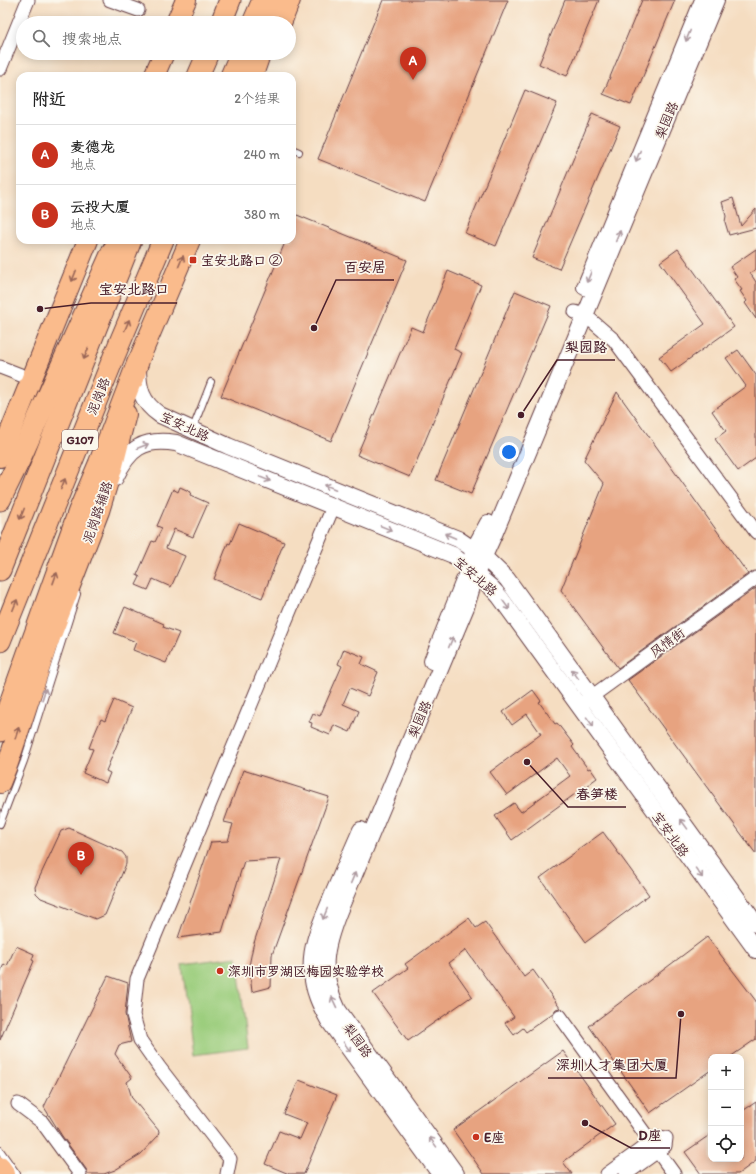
<!DOCTYPE html>
<html lang="zh">
<head>
<meta charset="utf-8">
<style>
	body { margin:0; font-family:Itim,"LXGW WenKai TC",sans-serif; background:#f6f6f6; color:#222 }
	.controls { position:absolute; right:12px; bottom:12px; display:grid; overflow:hidden; border-radius:8px; box-shadow:0 2px 10px #0003 }
	.controls button { width:36px; height:36px; display:grid; place-items:center; padding:0; border:0; border-bottom:1px solid #e0e0e0; background:#fff; color:#222; font:20px sans-serif }
	.you { position:absolute; left:509px; top:452px; width:14px; height:14px; margin:-10px; border:3px solid #fff; border-radius:50%; background:#1a73e8; box-shadow:0 0 0 6px #1a73e833 }
	.badge { display:grid; place-items:center; width:26px; height:26px; border-radius:50%; background:#c8321e; color:#fff; font-size:13px; font-weight:700 }
	.pin { position:absolute; translate:-50% -33px; filter:drop-shadow(0 1px 2px #0008) }
	.pin::after { content:''; position:absolute; top:21px; width:14px; height:12px; background:inherit; clip-path:polygon(0 0,100% 0,50% 100%) }
	.list { margin:0; padding:0; list-style:none }
	h2 { display:flex; justify-content:space-between; align-items:center; height:52px; margin:0; padding:0 16px; font-size:17px }
	h2 small { font-size:13px; font-weight:400; color:#767676 }
	.list li { display:grid; grid-template-columns:26px 1fr auto; gap:12px; align-items:center; box-sizing:border-box; height:60px; padding:0 16px; border-top:1px solid #e0e0e0 }
	.list b { display:block; font-size:15px; white-space:nowrap }
	.list p { margin:0; font-size:13px; white-space:nowrap; color:#767676 }
	.list em { font-size:13px; font-style:normal; color:#767676 }
	.icon { flex:none; width:22px; height:22px; fill:none; stroke:currentColor; stroke-width:2; stroke-linecap:round; stroke-linejoin:round }
	.map { position:relative; flex:none; width:756px; height:1174px; overflow:hidden }
	.search { position:absolute; background:#fff; box-shadow:0 2px 10px #0003; left:16px; top:16px; width:280px; height:44px; display:flex; align-items:center; gap:10px; box-sizing:border-box; padding:0 14px; border-radius:22px; color:#767676; font-size:15px }
	.panel { position:absolute; background:#fff; box-shadow:0 2px 10px #0003; left:16px; top:72px; width:280px; height:172px; border-radius:12px }
	.map>svg:first-child { display:block }
	.green { fill:#9bcd7d; stroke:#727654 }
	.building { fill:#e7a380 }
	.lines { fill:none; stroke-linecap:round; stroke-linejoin:round }
	.service-casing { stroke:#643c42; stroke-width:8 }
	.minor-casing { stroke:#643c42; stroke-width:15 }
	.tertiary-casing { stroke:#643c42; stroke-width:18 }
	.primary-casing { stroke:#643c42; stroke-width:22 }
	.trunk-casing { stroke:#643c42; stroke-width:23 }
	.service { stroke:#fff; stroke-width:6 }
	.minor { stroke:#fff; stroke-width:13 }
	.tertiary { stroke:#fff; stroke-width:16 }
	.primary { stroke:#fabb8c; stroke-width:20 }
	.trunk { stroke:#fabb8c; stroke-width:21 }
	.oneway { stroke:#ae9aa0 }
	.oneway2 { stroke:#996557 }
	.poi-dot { fill:#c8321e; stroke:#fbf7ec; stroke-width:1.5 }
	.labels { text-anchor:middle; stroke-width:3.5; stroke-linejoin:round; paint-order:stroke }
	.shield { fill:#fbf7ec; stroke:#7f6065; stroke-width:1 }
	.shield-label { font-size:12px; font-weight:bold; fill:#4a1f2b }
	.street-label { font-size:13px; fill:#4a1f2b; stroke:#fbf7ec }
	.poi-label { font-size:13px; font-weight:bold; fill:#4a1f2b; stroke:#fbf7ec; text-anchor:start }
	.leader { fill:none; stroke:#4a1f2b; stroke-width:1.5 }
	.callout-dot { fill:#4a1f2b; stroke:#fbf7ec; stroke-width:1.5 }
	.callout-label { font-size:14px; text-anchor:middle; font-weight:bold; fill:#4a1f2b; stroke:#fbf7ec; stroke-width:3.5; stroke-linejoin:round; paint-order:stroke }
</style>
</head>
<body>
<div class="map">
<svg width="756" height="1174" viewBox="0 0 756 1174">
	<rect width="100%" height="100%" fill="#fbf7ec"/>
	<filter id="ink" filterUnits="userSpaceOnUse"><feTurbulence type="fractalNoise" baseFrequency=".025" numOctaves="2"/><feDisplacementMap in="SourceGraphic" scale="8" xChannelSelector="R" yChannelSelector="G"/><feConvolveMatrix kernelMatrix="1 2 1 2 8 2 1 2 1" color-interpolation-filters="sRGB"/></filter>
	<filter id="wash" filterUnits="userSpaceOnUse"><feTurbulence type="fractalNoise" baseFrequency=".012" numOctaves="4" result="noise"/><feDisplacementMap in="SourceGraphic" scale="16" xChannelSelector="R" yChannelSelector="G"/><feGaussianBlur stdDeviation="0.9" result="paint"/><feColorMatrix in="noise" values="0 0 0 0 0 0 0 0 0 0 0 0 0 0 0 0 0 1.4 0 .05"/><feComposite in="paint" operator="in"/></filter>
	<g filter="url(#wash)">
		<rect width="100%" height="100%" fill="#f5ddc1"/>
		<path class="green" d="M237,957L248,1048L193,1055L182,964Z"/>
		<g id="blocks">
			<g class="building">
				<path d="M383,0H508L425,202L318,159Z"/>
				<path d="M565,0H599L567,76L539,64Z"/>
				<path d="M642,0H675L631,105L603,94Z"/>
				<path d="M525,90L557,103L496,246L465,233Z"/>
				<path d="M592,114L620,126L559,269L532,258Z"/>
				<path d="M733,198L741,226L756,209V228L729,235L725,222L726,216L722,202Z"/>
				<path d="M297,215L407,260L331,441L221,396L286,240H292V225Z"/>
				<path d="M678,249L734,327L671,372L659,357L705,324L660,262Z"/>
				<path d="M756,249V269L750,273L756,282V319L745,303L747,301L740,291L742,290L734,279L737,277L730,267Z"/>
				<path d="M448,271L481,285L454,349L462,353L410,477L357,455L411,327L423,332Z"/>
				<path d="M515,291L551,306L471,494L436,480Z"/>
				<path d="M738,350L756,375V458L738,471L715,439L726,431L712,411L746,386L726,358Z"/>
				<path d="M617,392L748,574L618,668L561,590L604,484L584,460Z"/>
				<path d="M180,487L191,492L190,495L208,503L193,537L174,529L166,548L185,556L171,587L153,579L148,590L136,585L140,577L137,575L152,541L155,542L162,528L157,526L173,489L178,492Z"/>
				<path d="M239,523L284,542L262,598L214,579L228,543L230,544Z"/>
				<path d="M756,588V854L628,680Z"/>
				<path d="M125,607L164,624L163,627L179,633L166,663L133,650L136,642L114,633Z"/>
				<path d="M344,649L364,657L361,664L378,672L368,696L350,688L343,704L359,711L350,732L334,725L330,735L311,727L312,723L309,722L313,713L320,716L342,666L338,664Z"/>
				<path d="M533,690L541,701L539,702L555,724L557,723L574,745L572,747L588,769L590,768L597,778L512,840L495,816L514,803L521,812L570,776L557,758L507,795L490,772L541,734L527,714L512,725L503,712Z"/>
				<path d="M114,700L132,708L106,771L110,773L106,783L83,773L93,749L89,748L92,740L101,719L105,721Z"/>
				<path d="M243,770L329,797L272,955L271,987L252,992L249,966L253,946L281,859L244,861L222,932L178,938L211,842L228,841L233,824L224,822Z"/>
				<path d="M69,828L122,852L126,857V864L105,915L96,919L41,898L36,893L35,887L61,831Z"/>
				<path d="M603,832L649,895L586,942L540,878Z"/>
				<path d="M469,918L476,928L485,922L524,977L533,970L560,1008L556,1009L553,1013L526,1032L523,1028L514,1035L505,1023L514,1017L466,950L449,963L472,996L408,1041L373,993L408,968L405,964Z"/>
				<path d="M707,937L756,1001V1039L730,1057H711V1070L650,1113L589,1026Z"/>
				<path d="M16,946L34,954L32,960L34,961L0,1040V973L4,964L7,966Z"/>
				<path d="M108,976L128,983L125,1014L131,1042L119,1045L115,1054L132,1078L127,1082L132,1098L159,1131L158,1136L141,1154L115,1170L104,1174H88L86,1169L62,1136L44,1107Z"/>
				<path d="M563,1051L615,1124L563,1162L572,1174H484L453,1130Z"/>
				<path d="M299,1080L337,1095L304,1174H289L265,1164L279,1131L300,1139L307,1123L284,1114Z"/>
				<path d="M756,1102V1161L738,1174H701L685,1152L711,1134V1159H741V1112Z"/>
			</g>
		</g>
	</g>
	<g filter="url(#ink)">
		<use href="#blocks" fill-opacity="0" stroke="#643c42" stroke-width="1"/>
		<g class="lines">
			<defs>
				<g id="service">
					<path d="M292,149L299,152"/>
					<path d="M193,428L211,382"/>
					<path d="M0,824L24,761L77,594"/>
					<path d="M0,1150L17,1174"/>
				</g>
				<g id="minor">
					<path d="M110,0L138,10"/>
					<path d="M0,69L28,0"/>
					<path d="M575,312L585,315L614,340L756,532"/>
					<path d="M0,367L31,379"/>
					<path d="M584,702L756,578"/>
					<path d="M560,1016L674,1174"/>
					<path d="M18,1104L42,1122L80,1174"/>
					<path d="M227,1174L230,1159L159,1067L140,1040L133,1015L137,979L333,507"/>
					<path d="M607,1174L658,1137L666,1138L665,1146L626,1174"/>
				</g>
				<g id="tertiary">
					<path d="M585,287L703,0"/>
					<path d="M138,367C138,388 141,402 160,415L228,446L458,539L483,556L507,579L756,924"/>
					<path d="M115,478C129,448 143,438 176,443L453,555L491,587L500,597L756,950"/>
					<path d="M432,661L469,568L474,549L488,523"/>
					<path d="M361,830C352,851 343,871 334,892C324,917 309,944 312,972C313,990 320,1005 329,1021L440,1174"/>
					<path d="M456,1174L338,1010C319,971 324,949 339,911L466,607L476,574L495,532L716,0"/>
				</g>
				<g id="primary">
					<path d="M176,23L186,0"/>
					<path d="M281,23L290,0"/>
					<path d="M154,76L164,53"/>
					<path d="M134,379L138,362L190,240"/>
					<path d="M0,457L88,240"/>
					<path d="M0,783L8,763L46,648L99,511L113,465L126,414"/>
					<path d="M0,1167L5,1174"/>
				</g>
				<g id="trunk">
					<path d="M221,23L230,0"/>
					<path d="M253,23L263,0"/>
					<path d="M270,23L277,0"/>
					<path d="M198,76L208,53"/>
					<path d="M231,76L241,53"/>
					<path d="M252,76L260,53"/>
					<path d="M0,500L19,461L113,250"/>
					<path d="M0,570L131,240"/>
					<path d="M0,641L115,354L163,240"/>
					<path d="M0,731L79,511L99,464L138,362"/>
				</g>
			</defs>
			<use href="#service" class="service-casing"/>
			<use href="#minor" class="minor-casing"/>
			<use href="#tertiary" class="tertiary-casing"/>
			<use href="#primary" class="primary-casing"/>
			<use href="#trunk" class="trunk-casing"/>
			<use href="#service" class="service"/>
			<use href="#minor" class="minor"/>
			<use href="#tertiary" class="tertiary"/>
			<use href="#primary" class="primary"/>
			<use href="#trunk" class="trunk"/>
		</g>
		<defs><path id="oneway-shaft" d="M-6 0H5M1.5-3L5.5 0L1.5 3" fill="none" stroke-width="1.6" stroke-linecap="round" stroke-linejoin="round"/></defs>
		<g class="oneway">
			<use href="#oneway-shaft" transform="translate(688 36) rotate(112)"/>
			<use href="#oneway-shaft" transform="translate(638 156) rotate(112)"/>
			<use href="#oneway-shaft" transform="translate(618 236) rotate(-67)"/>
			<use href="#oneway-shaft" transform="translate(589 277) rotate(112)"/>
			<use href="#oneway-shaft" transform="translate(143 446) rotate(-21)"/>
			<use href="#oneway-shaft" transform="translate(265 479) rotate(22)"/>
			<use href="#oneway-shaft" transform="translate(330 487) rotate(-158)"/>
			<use href="#oneway-shaft" transform="translate(386 528) rotate(22)"/>
			<use href="#oneway-shaft" transform="translate(450 536) rotate(-157)"/>
			<use href="#oneway-shaft" transform="translate(506 605) rotate(54)"/>
			<use href="#oneway-shaft" transform="translate(451 642) rotate(-67)"/>
			<use href="#oneway-shaft" transform="translate(575 674) rotate(-126)"/>
			<use href="#oneway-shaft" transform="translate(44 694) rotate(-72)"/>
			<use href="#oneway-shaft" transform="translate(590 722) rotate(54)"/>
			<use href="#oneway-shaft" transform="translate(684 824) rotate(-126)"/>
			<use href="#oneway-shaft" transform="translate(699 873) rotate(54)"/>
			<use href="#oneway-shaft" transform="translate(353 878) rotate(-67)"/>
			<use href="#oneway-shaft" transform="translate(325 914) rotate(112)"/>
			<use href="#oneway-shaft" transform="translate(334 1002) rotate(-115)"/>
			<use href="#oneway-shaft" transform="translate(347 1047) rotate(54)"/>
			<use href="#oneway-shaft" transform="translate(433 1142) rotate(-126)"/>
		</g>
		<g class="oneway2">
			<use href="#oneway-shaft" transform="translate(181 261) rotate(-67)"/>
			<use href="#oneway-shaft" transform="translate(74 276) rotate(112)"/>
			<use href="#oneway-shaft" transform="translate(127 325) rotate(-67)"/>
			<use href="#oneway-shaft" transform="translate(86 354) rotate(112)"/>
			<use href="#oneway-shaft" transform="translate(63 484) rotate(-68)"/>
			<use href="#oneway-shaft" transform="translate(22 514) rotate(112)"/>
			<use href="#oneway-shaft" transform="translate(55 578) rotate(-70)"/>
			<use href="#oneway-shaft" transform="translate(15 605) rotate(-68)"/>
			<use href="#oneway-shaft" transform="translate(17 733) rotate(-72)"/>
		</g>
	</g>
	<g class="poi-dot">
		<rect x="189" y="256" width="8" height="8" rx="2"/>
		<circle cx="220" cy="971" r="4"/>
		<circle cx="476" cy="1137" r="4"/>
	</g>
	<g class="labels">
		<rect class="shield" x="62" y="430" width="36" height="20" rx="3"/>
		<g class="shield-label">
			<text x="80" y="444">G107</text>
		</g>
		<g class="street-label">
			<text transform="translate(666 120) rotate(-67)" y="5">梨园路</text>
			<text transform="translate(98 396) rotate(-68)" y="5">泥岗路</text>
			<text transform="translate(185 426) rotate(25)" y="5">宝安北路</text>
			<text transform="translate(97 512) rotate(-71)" y="5">泥岗路辅路</text>
			<text transform="translate(476 576) rotate(41)" y="5">宝安北路</text>
			<text transform="translate(667 642) rotate(-36)" y="5">风情街</text>
			<text transform="translate(419 719) rotate(-67)" y="5">梨园路</text>
			<text transform="translate(671 834) rotate(54)" y="5">宝安北路</text>
			<text transform="translate(358 1040) rotate(54)" y="5">梨园路</text>
		</g>
		<g class="poi-label">
			<text x="201" y="265">宝安北路口 ②</text>
			<text x="228" y="976">深圳市罗湖区梅园实验学校</text>
			<text x="484" y="1142">E座</text>
		</g>
	</g>
	<path class="leader" d="M314 328L336 280H394M40 309L91 303H177M521 415L557 360H615M527 762L568 807H626M681 1014L676 1078H548M585 1123L631 1148H670"/>
	<g class="callout-dot">
		<circle cx="314" cy="328" r="4"/>
		<circle cx="40" cy="309" r="4"/>
		<circle cx="521" cy="415" r="4"/>
		<circle cx="527" cy="762" r="4"/>
		<circle cx="681" cy="1014" r="4"/>
		<circle cx="585" cy="1123" r="4"/>
	</g>
	<g class="callout-label">
		<text x="365" y="272">百安居</text>
		<text x="134" y="294">宝安北路口</text>
		<text x="586" y="352">梨园路</text>
		<text x="597" y="799">春笋楼</text>
		<text x="612" y="1070">深圳人才集团大厦</text>
		<text x="650" y="1140">D座</text>
	</g>
</svg>
<div class="controls">
<button>+</button>
<button>−</button>
<button><svg class="icon" aria-label="locate" viewBox="0 0 24 24"><circle cx="12" cy="12" r="6"/><path d="M12 2v4M12 18v4M2 12h4M18 12h4"/></svg></button>
</div>
<div class="you"></div>
<div class="pin badge" style="left:413px;top:80px">A</div>
<div class="pin badge" style="left:81px;top:875px">B</div>
<div class="search"><svg class="icon" aria-label="search" viewBox="0 0 24 24"><circle cx="10" cy="10" r="6"/><path d="M15 15l6 6"/></svg>搜索地点</div>
<section class="panel">
<h2>附近<small>2个结果</small></h2>
<ul class="list">
<li><span class="badge">A</span><div><b>麦德龙</b><p>地点</p></div><em>240 m</em></li>
<li><span class="badge">B</span><div><b>云投大厦</b><p>地点</p></div><em>380 m</em></li>
</ul>
</section>
</div>
</body>
</html>
